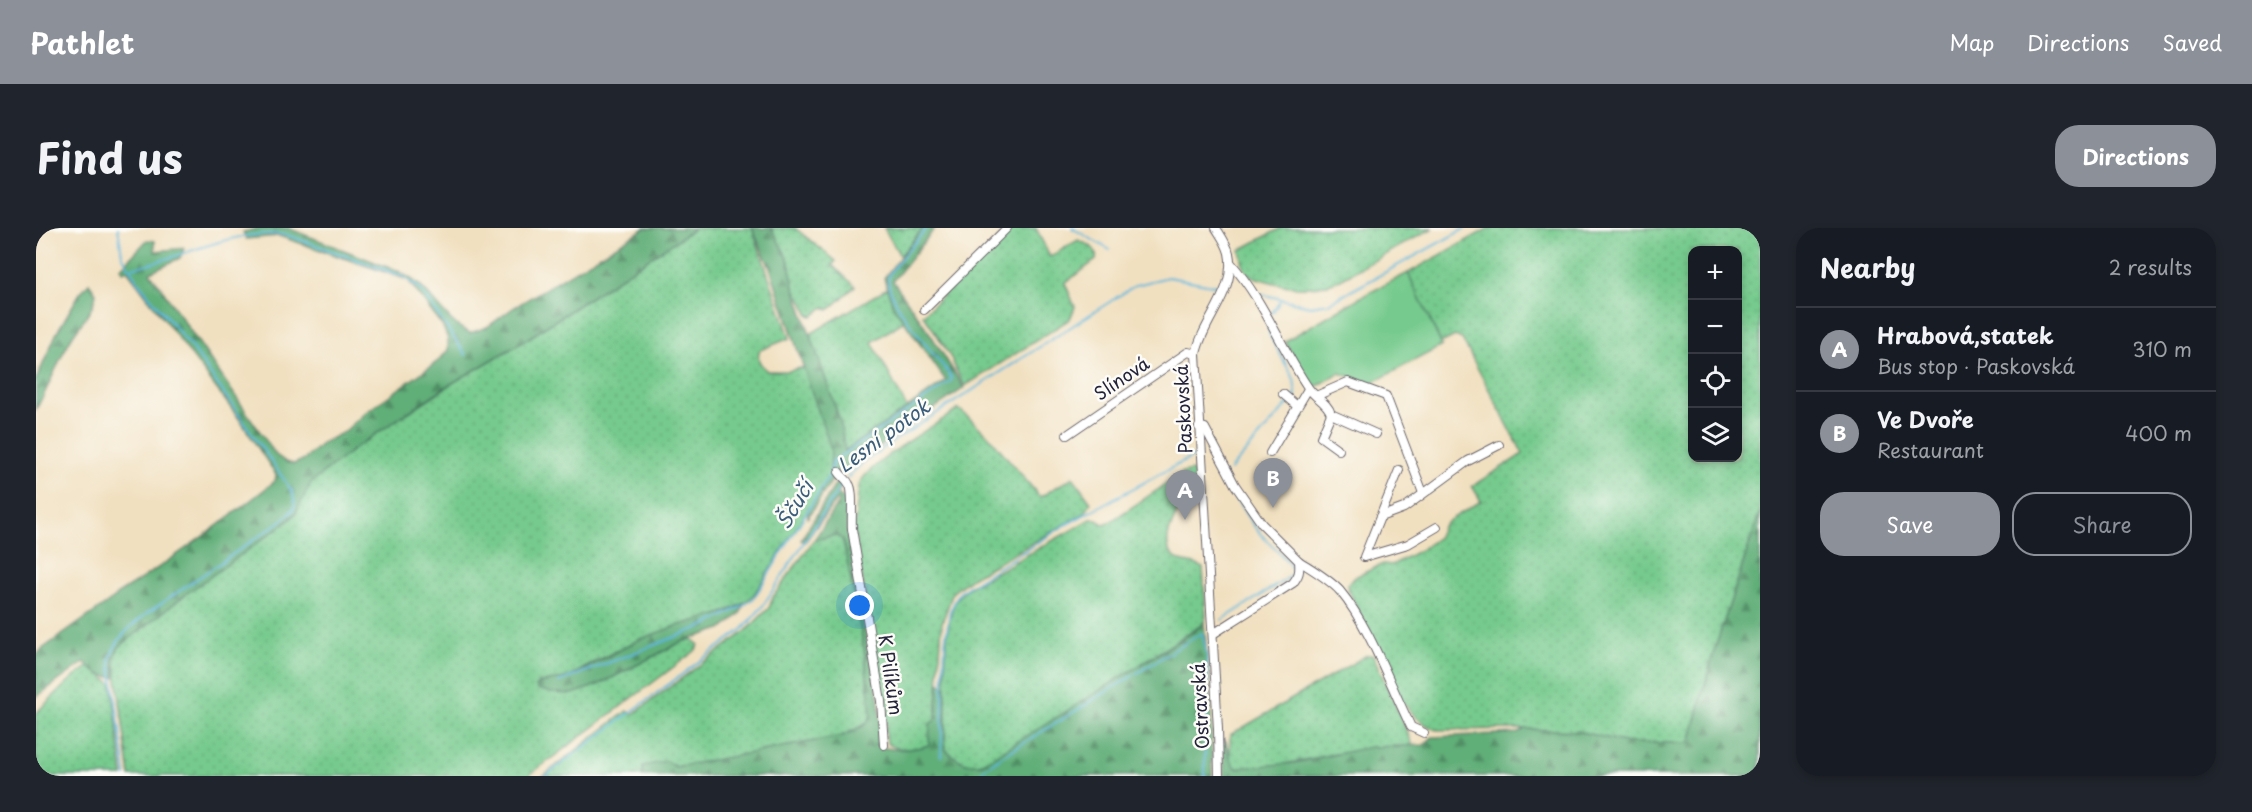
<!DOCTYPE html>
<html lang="en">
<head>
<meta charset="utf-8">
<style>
	body { margin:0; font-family:"Playpen Sans",sans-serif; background:#20242c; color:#f1f3f6 }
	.controls { position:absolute; right:18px; top:18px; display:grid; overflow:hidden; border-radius:12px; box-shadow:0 3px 9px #0003 }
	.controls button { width:54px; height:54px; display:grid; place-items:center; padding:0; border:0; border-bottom:2px solid #363941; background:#171b24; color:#f1f3f6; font:30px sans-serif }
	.you { position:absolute; left:824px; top:378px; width:21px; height:21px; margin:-15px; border:4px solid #fff; border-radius:50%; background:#1a73e8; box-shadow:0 0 0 9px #1a73e833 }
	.badge { display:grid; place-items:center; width:39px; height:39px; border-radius:50%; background:#8c9099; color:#fff; font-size:20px; font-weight:700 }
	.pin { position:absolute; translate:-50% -50px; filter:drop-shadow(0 2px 3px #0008) }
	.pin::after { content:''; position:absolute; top:32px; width:21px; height:18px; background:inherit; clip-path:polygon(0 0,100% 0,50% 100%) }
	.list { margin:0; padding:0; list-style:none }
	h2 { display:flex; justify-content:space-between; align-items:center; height:78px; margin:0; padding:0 24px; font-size:26px }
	h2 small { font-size:20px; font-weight:400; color:#9ea1a6 }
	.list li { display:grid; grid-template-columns:39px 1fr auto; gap:18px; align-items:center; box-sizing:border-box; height:84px; padding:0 24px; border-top:2px solid #363941 }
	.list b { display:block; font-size:22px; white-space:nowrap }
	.list p { margin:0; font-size:20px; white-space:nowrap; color:#9ea1a6 }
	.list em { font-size:20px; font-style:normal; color:#9ea1a6 }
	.actions { display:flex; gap:12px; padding:18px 24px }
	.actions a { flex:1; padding:14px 0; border:2px solid #8c9099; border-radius:24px; text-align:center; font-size:21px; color:#8c9099 }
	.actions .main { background:#8c9099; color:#fff }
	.icon { flex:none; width:33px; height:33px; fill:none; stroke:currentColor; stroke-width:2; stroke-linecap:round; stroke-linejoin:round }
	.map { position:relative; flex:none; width:1724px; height:548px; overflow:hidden; border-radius:24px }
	header { display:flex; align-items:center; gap:36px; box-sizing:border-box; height:84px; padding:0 30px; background:#8c9099; color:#fff }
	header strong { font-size:28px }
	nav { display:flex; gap:33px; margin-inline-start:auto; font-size:21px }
	.intro { display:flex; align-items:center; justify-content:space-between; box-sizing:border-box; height:144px; padding:0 36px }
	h1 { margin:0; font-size:42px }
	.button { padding:15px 27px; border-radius:24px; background:#8c9099; color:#fff; font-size:21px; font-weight:700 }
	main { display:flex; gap:36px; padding:0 36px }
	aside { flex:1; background:#171b24; border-radius:24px; box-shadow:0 3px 9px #0003 }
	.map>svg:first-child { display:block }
	.grass { fill:url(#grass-dots); stroke:#4c7664; stroke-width:1.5; fill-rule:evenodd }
	.forest { fill:url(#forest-firs); stroke:#41685a; stroke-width:1.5 }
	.park { fill:#76ca8d; stroke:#4c7664; stroke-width:1.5 }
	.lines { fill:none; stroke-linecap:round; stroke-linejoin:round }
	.stream { stroke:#5db6da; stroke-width:2 }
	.minor-casing { stroke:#6a646a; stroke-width:10 }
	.minor { stroke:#fff; stroke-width:8 }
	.labels { text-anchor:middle; stroke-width:5; stroke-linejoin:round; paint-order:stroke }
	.street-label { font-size:18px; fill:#22223b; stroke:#fdfcf7 }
	.water-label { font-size:20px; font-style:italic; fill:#3a5d7b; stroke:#fdfcf7 }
</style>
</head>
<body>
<header>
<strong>Pathlet</strong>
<nav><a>Map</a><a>Directions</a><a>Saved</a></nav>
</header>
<div class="intro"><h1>Find us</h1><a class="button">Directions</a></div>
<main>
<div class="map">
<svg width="1724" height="548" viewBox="0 0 1724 548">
	<defs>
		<pattern id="grass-dots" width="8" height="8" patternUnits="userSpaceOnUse" patternTransform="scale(1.5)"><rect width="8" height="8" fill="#76ca8d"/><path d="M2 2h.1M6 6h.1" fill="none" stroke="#66ad7b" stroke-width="1.8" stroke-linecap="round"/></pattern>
		<pattern id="forest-firs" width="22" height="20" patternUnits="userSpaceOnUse" patternTransform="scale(1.5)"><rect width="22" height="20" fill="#60ae78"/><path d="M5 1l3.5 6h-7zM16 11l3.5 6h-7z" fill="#4f8d64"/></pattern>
	</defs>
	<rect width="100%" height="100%" fill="#fdfcf7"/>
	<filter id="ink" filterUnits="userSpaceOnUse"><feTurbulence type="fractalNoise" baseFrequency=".0167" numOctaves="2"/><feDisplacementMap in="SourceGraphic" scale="12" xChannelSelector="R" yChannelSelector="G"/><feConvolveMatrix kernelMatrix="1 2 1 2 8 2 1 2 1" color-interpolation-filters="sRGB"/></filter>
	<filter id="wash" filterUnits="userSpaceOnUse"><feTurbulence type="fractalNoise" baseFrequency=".008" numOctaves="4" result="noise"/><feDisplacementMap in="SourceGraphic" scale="24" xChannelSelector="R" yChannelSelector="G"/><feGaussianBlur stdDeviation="1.35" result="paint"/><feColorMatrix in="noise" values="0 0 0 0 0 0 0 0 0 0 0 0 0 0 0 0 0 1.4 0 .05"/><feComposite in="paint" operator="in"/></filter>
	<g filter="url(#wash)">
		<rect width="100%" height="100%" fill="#f1e0c0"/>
		<g class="grass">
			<path d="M659,0H716L754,110L724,122C720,132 724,135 731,143H752L769,139L794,214L796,234L794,247L717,368C693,388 663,391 635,400C600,413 565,428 534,449L523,452L564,456L645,414L656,411L663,417L659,423L492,548H94L78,429L83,419L154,363L252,293L259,286L275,255L319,220L423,151L485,115Z"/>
			<path d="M735,0H759L800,33L796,37L819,58L793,82L788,79L777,88L773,87L758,59L752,31Z"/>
			<path d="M848,0H887L864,28Z"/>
			<path d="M974,0H1000L1014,29L1042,12C1051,16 1063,20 1060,32L1029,55L1039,79L1034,91L929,158C923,150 920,141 916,132C907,116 898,101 887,87Z"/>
			<path d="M1245,0H1397L1301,53C1275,63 1254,60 1228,52C1222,50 1214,49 1211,45C1206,40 1206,29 1204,22Z"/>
			<path d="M1453,0H1724V284L1676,430L1654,515H1592L1541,503L1489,501L1401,502C1386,497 1375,485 1366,473L1312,361L1311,356L1321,348L1347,336L1356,337L1384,322L1401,310L1406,299L1412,293L1445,273L1436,258L1487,226L1426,111L1419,108L1405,115L1372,45ZM1656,22H1702V230H1656Z"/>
			<path d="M851,60L857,78L868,93L836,114L871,180L808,223L804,193L774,106Z"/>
			<path d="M923,181L953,208L1004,269L1037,249L1055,274L1049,285L937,349L917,364L906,395L900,491L894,496L893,517C881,521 862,524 851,515L849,500L851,499L818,302L823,258C826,239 903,194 923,181Z"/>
			<path d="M1156,243L1158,245L1159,268L1147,274C1139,290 1118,321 1145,333C1153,336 1159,334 1167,340L1170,389L1167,396L963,528C937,541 932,540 910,522C908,507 911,494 910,480C910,448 907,414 916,382C918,373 924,367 932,360L1055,291H1059L1069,297L1147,245Z"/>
			<path d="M800,307L804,308L809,318L828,420L835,487L831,495L806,508L640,539L630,533L607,539L606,548H507L591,483L597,486L710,403L733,380L737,369L778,312Z"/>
			<path d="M1331,427H1337L1376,515L1374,519L1297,526L1238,538L1199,540L1194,530V507Z"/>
			<path d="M52,439L60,443L76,456L87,548H0V485L34,452Z"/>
		</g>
		<g class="forest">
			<path d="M224,0H252L364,44C370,48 376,51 381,55C399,70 412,96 434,105L451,99L477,80L609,0H659L485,115L408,160L319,220L275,255L259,286L252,293L154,363L83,419L78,429L79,449C68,450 54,443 49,434L0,469V428L6,421L81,368L80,367C136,332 188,294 239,253L240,247L204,192L91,42L87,44L84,41L111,12L119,13V23L148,20L144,30L114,44L240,227L250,234L258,236L269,231L286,215L308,204L330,184L402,133L412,122V111L407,99L372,52L243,8L210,11L207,4Z"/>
			<path d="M716,0H735L752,31L758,59L804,193L809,223L910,153L857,78L848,50L887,0H899L857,53L895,107L928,160L808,243L806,237L772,289V282L794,247L795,221L734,40Z"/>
			<path d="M53,55L60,65C58,82 45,95 36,109C22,132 14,158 0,181V152L21,104L44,65Z"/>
			<path d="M802,252L807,257L801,266L811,272L813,310L843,472L845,510L844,515L839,517C856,523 876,522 893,517L894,496L900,491L903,454L909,459C911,480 907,501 910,522C922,532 929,538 946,536L1159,403L1168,394L1175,476L1176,548H606L607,538L630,533L640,539L806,508C817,503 831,500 835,487L828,420L807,312L800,307L778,312L803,273L800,272L769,314L765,312Z"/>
			<path d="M1724,284V548H1188L1187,512L1190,514L1194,530L1200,540L1258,535L1334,519L1388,517L1396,509L1482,505L1489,501L1541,503L1592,515H1654L1676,430Z"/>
			<path d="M708,376L704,386L688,400L645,414L564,456L537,466L516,465L501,461L500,458L503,455L534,449L602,412L637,399L691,384Z"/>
		</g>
		<path class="park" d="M1372,45L1406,118L1336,155L1303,145L1282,158H1273L1249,113L1323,70Z"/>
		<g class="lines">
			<g class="stream">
				<path d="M82,0L86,27L101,53L157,121L256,263C261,277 259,282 248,291L110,386C94,399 79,411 74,432L90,548"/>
				<path d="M1036,0L1074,22"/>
				<path d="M94,40C148,31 194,0 251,7L366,48L384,61L430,127"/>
				<path d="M1225,66L1274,78L1293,75L1430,0"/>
				<path d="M1236,85L1244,73"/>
				<path d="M1172,226L1186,247"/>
				<path d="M1194,242L1260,167L1258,151L1234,108L1231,94"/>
				<path d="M812,249L824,237L856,214L1100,57L1132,49L1182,58"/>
				<path d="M1186,392L1255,348L1257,345C1255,333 1238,320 1230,312C1212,293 1199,269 1186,247L1189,245"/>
				<path d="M523,454L670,397L707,378L718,370L794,246L797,233L914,154L916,151L912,144C899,127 845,68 853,47C856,39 885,8 891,0"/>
				<path d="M905,528L909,415L914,383L924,364L1031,296L1158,228"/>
				<path d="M509,548L707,401L726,379L808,253"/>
				<path d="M943,548L948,541L965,529L1166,405C1175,435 1172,466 1170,497C1168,514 1169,531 1169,548"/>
			</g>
		</g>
	</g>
	<g filter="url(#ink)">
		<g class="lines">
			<defs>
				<g id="minor">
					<path d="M1180,0C1185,8 1191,16 1193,25C1201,63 1167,91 1160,126L1182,501L1183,548"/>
					<path d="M1194,34C1228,73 1243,116 1271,158C1277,169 1292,174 1295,186L1340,206"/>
					<path d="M888,82L971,0"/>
					<path d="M1247,166L1261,178"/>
					<path d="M1280,168L1312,154L1350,168L1387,265"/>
					<path d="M1295,186L1285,209L1303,222"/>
					<path d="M1163,199L1169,200L1199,257L1226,296L1263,333C1264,344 1263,347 1257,355L1177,406"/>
					<path d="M1031,207L1152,124L1160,126"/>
					<path d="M1234,225L1272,161"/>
					<path d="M1363,242L1328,329L1372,316L1401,299"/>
					<path d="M803,244C806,249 811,251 813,256C818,262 815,291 816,301L845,473L848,517"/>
					<path d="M1344,289L1368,280L1432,233L1463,217"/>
					<path d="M1263,333C1277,342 1293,351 1304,363C1334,399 1354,457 1375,499L1388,505"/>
				</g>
			</defs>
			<use href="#minor" class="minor-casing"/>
			<use href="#minor" class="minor"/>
		</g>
	</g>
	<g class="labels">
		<g class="street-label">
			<text transform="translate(1086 151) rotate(-34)" y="6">Slínová</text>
			<text transform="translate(1148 181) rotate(-93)" y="6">Paskovská</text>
			<text transform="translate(854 447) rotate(82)" y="6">K Pilíkům</text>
			<text transform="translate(1165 478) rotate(-93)" y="6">Ostravská</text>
		</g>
		<g class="water-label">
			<text transform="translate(848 208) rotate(-36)" y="7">Lesní potok</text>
			<text transform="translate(759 277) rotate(-59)" y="7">Ščučí</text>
		</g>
	</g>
</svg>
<div class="controls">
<button>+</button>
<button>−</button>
<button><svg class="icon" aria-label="locate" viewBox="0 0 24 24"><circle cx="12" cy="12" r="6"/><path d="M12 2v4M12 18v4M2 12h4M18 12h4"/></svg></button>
<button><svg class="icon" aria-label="layers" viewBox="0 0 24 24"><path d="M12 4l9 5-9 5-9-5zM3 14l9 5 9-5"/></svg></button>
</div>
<div class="you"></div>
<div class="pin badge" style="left:1149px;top:292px">A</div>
<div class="pin badge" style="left:1237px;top:280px">B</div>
</div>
<aside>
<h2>Nearby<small>2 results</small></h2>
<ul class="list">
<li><span class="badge">A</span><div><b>Hrabová,statek</b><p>Bus stop · Paskovská</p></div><em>310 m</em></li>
<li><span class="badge">B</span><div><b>Ve Dvoře</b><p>Restaurant</p></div><em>400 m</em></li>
</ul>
<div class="actions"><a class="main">Save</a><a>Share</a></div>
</aside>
</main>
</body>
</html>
